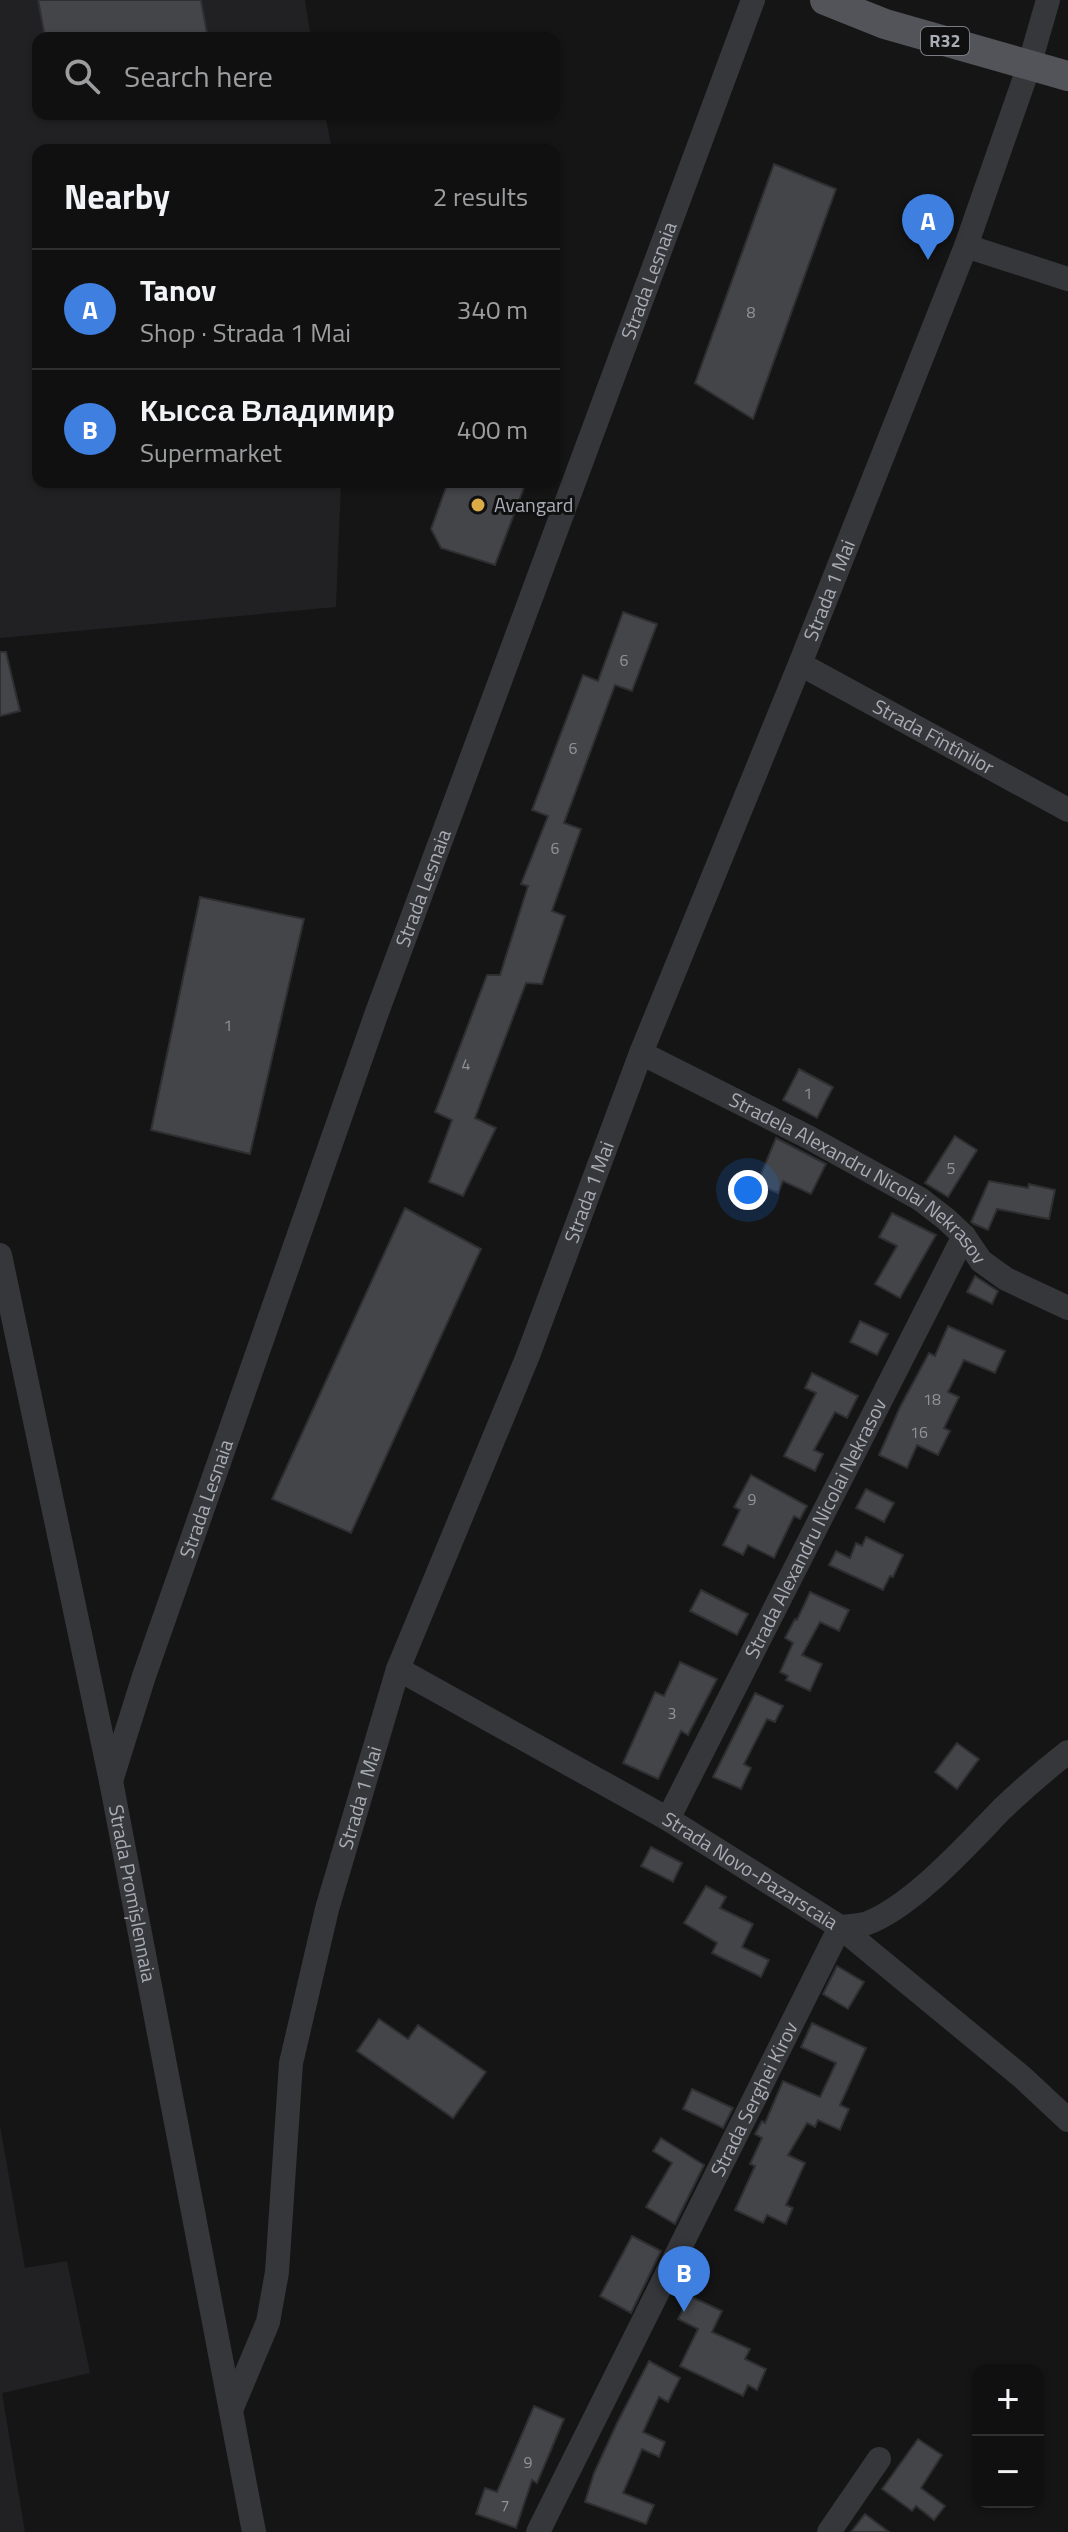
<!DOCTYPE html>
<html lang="en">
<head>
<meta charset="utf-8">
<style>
	body { margin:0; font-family:"Titillium Web",sans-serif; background:#191919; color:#f1f3f6 }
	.controls { position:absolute; right:24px; bottom:24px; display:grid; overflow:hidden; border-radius:16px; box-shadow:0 2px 6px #0004 }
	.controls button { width:72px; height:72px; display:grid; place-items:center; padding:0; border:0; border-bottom:2px solid #303030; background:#101010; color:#f1f3f6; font:40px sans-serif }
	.you { position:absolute; left:748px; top:1190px; width:28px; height:28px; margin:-20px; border:6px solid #fff; border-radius:50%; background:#1a73e8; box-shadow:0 0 0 12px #1a73e833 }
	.badge { display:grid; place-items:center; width:52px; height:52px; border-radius:50%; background:#0f766e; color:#fff; font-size:26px; font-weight:700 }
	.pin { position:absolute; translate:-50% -66px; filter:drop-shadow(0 2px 4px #0008) }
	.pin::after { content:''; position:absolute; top:42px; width:28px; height:24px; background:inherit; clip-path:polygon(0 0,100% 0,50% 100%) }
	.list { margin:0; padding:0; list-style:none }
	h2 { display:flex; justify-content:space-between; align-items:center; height:104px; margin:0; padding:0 32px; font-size:34px }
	h2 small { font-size:26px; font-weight:400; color:#9c9d9f }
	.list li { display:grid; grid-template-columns:52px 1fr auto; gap:24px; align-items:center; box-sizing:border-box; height:120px; padding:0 32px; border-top:2px solid #303030 }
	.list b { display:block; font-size:30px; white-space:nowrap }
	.list p { margin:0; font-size:26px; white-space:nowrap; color:#9c9d9f }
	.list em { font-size:26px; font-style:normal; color:#9c9d9f }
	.icon { flex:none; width:44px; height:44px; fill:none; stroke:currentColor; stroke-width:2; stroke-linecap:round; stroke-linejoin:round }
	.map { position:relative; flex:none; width:1068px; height:2532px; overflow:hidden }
	.search { position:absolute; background:#101010; box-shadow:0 2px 6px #0004; left:32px; top:32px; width:528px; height:88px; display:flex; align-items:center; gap:20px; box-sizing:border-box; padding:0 28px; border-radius:16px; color:#9c9d9f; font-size:30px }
	.panel { position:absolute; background:#101010; box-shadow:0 2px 6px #0004; left:32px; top:144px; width:528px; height:344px; border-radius:16px }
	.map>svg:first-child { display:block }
	.built { fill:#212123 }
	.building { fill:#444549; stroke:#2f2f32; stroke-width:2 }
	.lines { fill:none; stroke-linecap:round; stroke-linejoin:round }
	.minor { stroke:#36373b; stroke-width:24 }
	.major { stroke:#525459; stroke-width:30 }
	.poi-dot { fill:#ddab45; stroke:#101011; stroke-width:3 }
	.labels { text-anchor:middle; stroke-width:6; stroke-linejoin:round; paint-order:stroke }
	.number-label { font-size:16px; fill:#8f929a }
	.shield { fill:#101011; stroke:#7a7d84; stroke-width:2 }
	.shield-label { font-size:18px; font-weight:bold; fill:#a8acb5 }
	.street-label { font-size:20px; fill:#a8acb5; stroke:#101011 }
	.poi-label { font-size:20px; fill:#a8acb5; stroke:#101011; text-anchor:start }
</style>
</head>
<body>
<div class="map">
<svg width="1068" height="2532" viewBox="0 0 1068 2532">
	<rect width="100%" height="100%" fill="#151516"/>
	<g class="built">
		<path d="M0,0H305L311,38H38V114H325L332,150H38V482H341L336,607L0,638Z"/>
		<path d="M0,2126L25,2268L67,2261L90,2373L2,2393L25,2532H0Z"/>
	</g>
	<g class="building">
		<path d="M38,0H201L208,38H45Z"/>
		<path d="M774,164L836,189L753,419L695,383Z"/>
		<path d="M448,482H526L495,565L441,548L431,529Z"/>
		<path d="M623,612L657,624L632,691L615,685L564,823L581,829L552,911L565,916L542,984L526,983L475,1118L496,1128L463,1196L429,1182L452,1120L435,1112L487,975H500L528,886L521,884L548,816L532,810L583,675L598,681Z"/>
		<path d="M0,652H6L20,711L0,716Z"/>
		<path d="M200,897L304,919L250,1154L151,1130Z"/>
		<path d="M799,1069L833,1087L817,1118L783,1100Z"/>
		<path d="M955,1136L977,1150L948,1197L925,1183Z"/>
		<path d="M776,1138L826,1164L811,1194L783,1181L778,1193L757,1184Z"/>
		<path d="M989,1181L1028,1188L1029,1184L1055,1190L1049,1219L997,1209L988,1230L974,1224L971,1222Z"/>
		<path d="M405,1208L481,1249L351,1533L272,1499Z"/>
		<path d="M892,1213L936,1235L900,1298L875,1284L897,1246L879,1237Z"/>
		<path d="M975,1276L998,1291L992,1304L967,1292Z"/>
		<path d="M860,1321L888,1334L877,1355L850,1342Z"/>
		<path d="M948,1326L1005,1351L995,1373L964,1360L948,1392L959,1397L944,1428L950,1431L938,1455L917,1445L907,1468L879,1455L900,1407L929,1353L935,1356Z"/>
		<path d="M812,1373L858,1396L847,1418L835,1412L814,1450L823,1454L815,1471L784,1456L816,1393L805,1388Z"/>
		<path d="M751,1475L807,1506L800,1519L794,1516L774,1558L748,1545L743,1555L723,1545L740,1510L734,1507Z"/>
		<path d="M866,1489L894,1503L884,1522L856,1508Z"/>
		<path d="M866,1537L903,1555L893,1577L890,1576L883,1590L829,1565L836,1551L850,1558L856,1543L862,1546Z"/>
		<path d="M701,1590L748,1614L737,1635L690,1611Z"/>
		<path d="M810,1592L849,1610L839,1631L820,1622L802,1655L822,1664L810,1691L786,1680L788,1676L780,1672L793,1643L785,1638L795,1619L797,1620Z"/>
		<path d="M680,1662L717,1679L688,1735L681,1731L658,1779L623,1763L655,1692L664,1696Z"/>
		<path d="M755,1693L783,1706L775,1722L767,1719L744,1764L751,1768L741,1789L713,1777Z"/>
		<path d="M957,1743L979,1759L957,1789L935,1772Z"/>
		<path d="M651,1847L682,1863L673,1882L641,1866Z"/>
		<path d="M706,1886L726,1897L720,1908L753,1924L742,1947L769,1960L761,1977L712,1953L717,1943L684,1923Z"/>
		<path d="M837,1966L864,1982L848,2009L823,1994Z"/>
		<path d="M379,2019L408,2039L418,2025L486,2072L453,2118L357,2051Z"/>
		<path d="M812,2023L866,2048L840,2105L849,2109L840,2130L818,2120L815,2127L807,2123L788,2155L805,2163L786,2205L793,2208L786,2224L767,2215L763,2223L735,2210L755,2166L750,2164L762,2138L755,2134L762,2121L765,2123L783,2081L820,2097L836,2063L801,2047Z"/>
		<path d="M692,2089L733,2108L723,2128L683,2109Z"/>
		<path d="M661,2138L704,2165L675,2224L646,2207L672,2163L653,2151Z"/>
		<path d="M632,2236L661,2251L631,2313L600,2296Z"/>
		<path d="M690,2296L722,2311L712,2332L750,2349L745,2359L766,2369L757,2390L748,2385L743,2396L680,2366L698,2329L678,2319Z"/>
		<path d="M649,2361L680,2378L668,2402L659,2397L643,2432L665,2442L659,2457L642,2449L623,2493L654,2505L646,2524L585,2502L594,2473L618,2421Z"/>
		<path d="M534,2406L564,2419L537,2483L532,2480L516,2528L476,2514L485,2488L497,2492Z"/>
		<path d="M918,2439L942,2455L921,2488L945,2506L934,2520L916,2506L912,2511L882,2489Z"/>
		<path d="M865,2514L889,2532H851Z"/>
	</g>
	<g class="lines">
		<g class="minor">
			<path d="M966,246L1068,279"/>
			<path id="s1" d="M800,664L1068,810"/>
			<path id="s2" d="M641,1053L808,1137L920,1199L946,1219L964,1236L981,1261L1006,1279L1068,1308"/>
			<path id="s3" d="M0,1255L111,1781L254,2532"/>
			<path id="s4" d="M398,1669L668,1819L840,1927L1022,2077L1068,2120"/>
			<path id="s5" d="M111,1781L144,1676L376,1015L753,0"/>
			<path id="s6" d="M668,1819L964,1236"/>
			<path id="s7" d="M231,2410L268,2322L277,2272L291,2063L327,1909L398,1669L527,1358L641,1053L800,664L966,246L1029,66L1048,0"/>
			<path id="s8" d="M538,2532L840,1927C848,1926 857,1926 865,1924C911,1908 968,1844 1002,1809C1023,1789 1045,1770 1068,1752"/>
			<path d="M829,2532L879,2459"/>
		</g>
		<path class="major" d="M825,0L885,24L1068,76"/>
	</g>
	<circle class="poi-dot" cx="478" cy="505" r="8"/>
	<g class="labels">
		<g class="number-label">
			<text x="751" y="318">8</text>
			<text x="624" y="666">6</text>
			<text x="573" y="754">6</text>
			<text x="555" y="854">6</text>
			<text x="228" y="1031">1</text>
			<text x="466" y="1070">4</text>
			<text x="808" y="1099">1</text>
			<text x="951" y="1174">5</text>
			<text x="932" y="1405">18</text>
			<text x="919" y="1438">16</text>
			<text x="752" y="1505">9</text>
			<text x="672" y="1719">3</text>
			<text x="528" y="2468">9</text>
			<text x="505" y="2511">7</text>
		</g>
		<rect class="shield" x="921" y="27" width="48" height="28" rx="6"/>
		<g class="shield-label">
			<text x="945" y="47">R32</text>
		</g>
		<g class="street-label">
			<text dy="7" stroke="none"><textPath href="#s5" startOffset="1594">Strada Lesnaia</textPath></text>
			<text dy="7" stroke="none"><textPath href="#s7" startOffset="1926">Strada 1 Mai</textPath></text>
			<text dy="7" stroke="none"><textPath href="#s1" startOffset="152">Strada Fîntînilor</textPath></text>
			<text dy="7" stroke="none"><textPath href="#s5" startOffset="946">Strada Lesnaia</textPath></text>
			<text dy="7" stroke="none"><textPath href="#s2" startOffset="252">Stradela Alexandru Nicolai Nekrasov</textPath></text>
			<text dy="7" stroke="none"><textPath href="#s7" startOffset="1278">Strada 1 Mai</textPath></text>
			<text dy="7" stroke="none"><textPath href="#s5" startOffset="298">Strada Lesnaia</textPath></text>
			<text dy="7" stroke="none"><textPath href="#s6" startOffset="326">Strada Alexandru Nicolai Nekrasov</textPath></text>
			<text dy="7" stroke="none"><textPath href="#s7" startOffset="630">Strada 1 Mai</textPath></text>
			<text dy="7" stroke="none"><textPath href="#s4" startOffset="406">Strada Novo-Pazarscaia</textPath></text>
			<text dy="7" stroke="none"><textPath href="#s3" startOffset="652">Strada Promîșlennaia</textPath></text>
			<text dy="7" stroke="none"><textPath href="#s8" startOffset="484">Strada Serghei Kirov</textPath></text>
		</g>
		<g class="poi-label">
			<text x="494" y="512">Avangard</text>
		</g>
	</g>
</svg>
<div class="controls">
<button>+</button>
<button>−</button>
</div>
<div class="you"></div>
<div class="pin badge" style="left:928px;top:260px;background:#3f7fe0">A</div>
<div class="pin badge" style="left:684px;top:2312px;background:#3f7fe0">B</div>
<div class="search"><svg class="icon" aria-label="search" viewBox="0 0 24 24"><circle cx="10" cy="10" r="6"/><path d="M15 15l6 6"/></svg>Search here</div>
<section class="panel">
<h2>Nearby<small>2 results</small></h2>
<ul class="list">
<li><span class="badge" style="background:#3f7fe0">A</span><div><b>Tanov</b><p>Shop · Strada 1 Mai</p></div><em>340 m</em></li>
<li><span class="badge" style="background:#3f7fe0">B</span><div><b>Кысса Владимир</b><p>Supermarket</p></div><em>400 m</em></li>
</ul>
</section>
</div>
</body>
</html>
